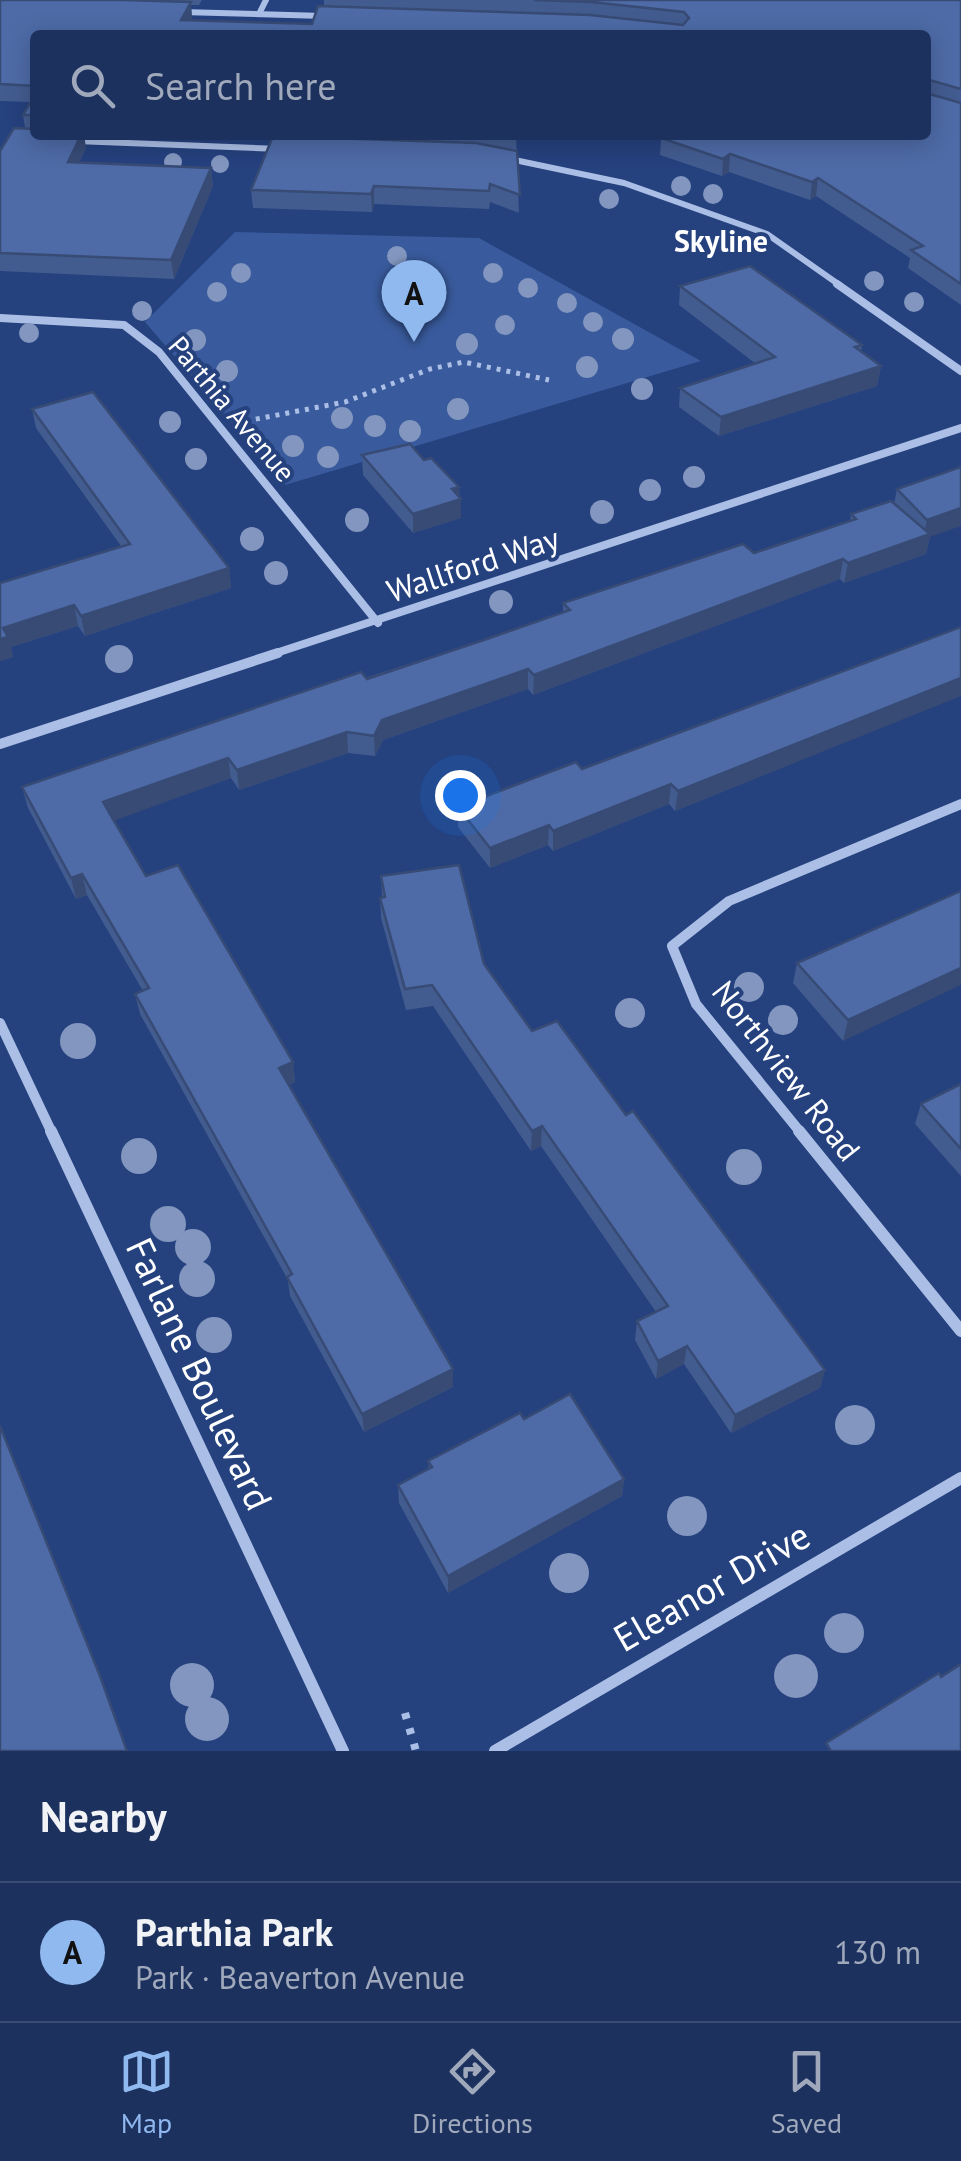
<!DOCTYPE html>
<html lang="en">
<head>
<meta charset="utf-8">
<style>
	body { margin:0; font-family:"PT Sans",sans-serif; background:#253964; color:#f1f3f6 }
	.you { position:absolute; left:460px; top:795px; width:35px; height:35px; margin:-25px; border:8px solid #fff; border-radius:50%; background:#1a73e8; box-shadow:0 0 0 15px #1a73e833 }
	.badge { display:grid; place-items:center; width:65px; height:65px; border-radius:50%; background:#90b9f0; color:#111; font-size:32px; font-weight:700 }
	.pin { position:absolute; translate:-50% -82px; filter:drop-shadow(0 2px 5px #0008) }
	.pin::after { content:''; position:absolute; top:52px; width:35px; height:30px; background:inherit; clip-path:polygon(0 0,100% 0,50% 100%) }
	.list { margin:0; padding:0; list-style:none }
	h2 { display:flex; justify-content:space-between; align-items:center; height:130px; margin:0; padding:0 40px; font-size:42px }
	h2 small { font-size:32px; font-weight:400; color:#a0a9bc }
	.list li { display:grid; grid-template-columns:65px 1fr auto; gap:30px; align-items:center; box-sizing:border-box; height:140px; padding:0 40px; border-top:2px solid #3a4c73 }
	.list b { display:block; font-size:38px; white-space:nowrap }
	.list p { margin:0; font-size:32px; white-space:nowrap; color:#a0a9bc }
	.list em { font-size:32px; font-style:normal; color:#a0a9bc }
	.icon { flex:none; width:55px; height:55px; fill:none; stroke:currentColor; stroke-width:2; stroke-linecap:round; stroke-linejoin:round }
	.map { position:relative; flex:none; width:961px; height:1751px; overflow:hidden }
	.search { position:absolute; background:#1c315e; box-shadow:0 5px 25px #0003; left:30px; right:30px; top:30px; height:110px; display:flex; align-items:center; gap:25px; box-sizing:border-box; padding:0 35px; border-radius:10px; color:#a0a9bc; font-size:38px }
	.sheet { height:270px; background:#1c315e }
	nav { display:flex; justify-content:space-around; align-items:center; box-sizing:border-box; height:140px; border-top:2px solid #3a4c73; background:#1c315e; font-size:28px; color:#a0a9bc }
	nav a { display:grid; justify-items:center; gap:5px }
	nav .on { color:#90b9f0 }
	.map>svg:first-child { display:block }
	.green { fill:#395a9c }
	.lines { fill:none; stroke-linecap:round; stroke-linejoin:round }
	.path-far1 { stroke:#abbfe6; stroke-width:5; stroke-dasharray:4 6; stroke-linecap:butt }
	.path { stroke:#abbfe6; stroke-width:8; stroke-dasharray:6 10; stroke-linecap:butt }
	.minor-far3 { stroke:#abbfe6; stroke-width:6 }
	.minor-far2 { stroke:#abbfe6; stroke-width:8 }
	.minor-far1 { stroke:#abbfe6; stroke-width:10 }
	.minor { stroke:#abbfe6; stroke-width:12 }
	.tree { fill:#8296bf }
	.wall { fill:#435c90 }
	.shaded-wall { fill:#374b75 }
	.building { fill:#4e6ba7; stroke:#374b75; stroke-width:2.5 }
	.labels { text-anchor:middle; stroke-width:8; stroke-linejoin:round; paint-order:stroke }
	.far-street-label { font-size:28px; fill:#fff; stroke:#25417e }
	.far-neighbourhood-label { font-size:30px; font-weight:bold; fill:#fff; stroke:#25417e }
	.street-label { font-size:32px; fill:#fff; stroke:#25417e }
	.near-street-label { font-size:38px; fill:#fff; stroke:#25417e }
</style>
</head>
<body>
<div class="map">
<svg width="961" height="1751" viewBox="0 0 961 1751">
	<rect width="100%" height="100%" fill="#25417e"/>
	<path class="green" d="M235,232L479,238L701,361L285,485L145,322Z"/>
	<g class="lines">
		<path class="path-far1" d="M246,421L345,402L430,369L464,362L549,380"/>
		<path class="path" d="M405,1713L416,1751"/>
		<g class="minor-far3">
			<path d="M181,12L324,16"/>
			<path d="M259,14L266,0"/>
			<path d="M76,141L279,149"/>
			<path d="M505,158L624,183L767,234L841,286"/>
		</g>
		<g class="minor-far2">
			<path d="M837,284L961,371"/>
			<path d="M0,318L124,325L159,352L378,623"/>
			<path d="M270,655L961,428"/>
		</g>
		<g class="minor-far1">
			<path d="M0,744L278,653"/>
			<path d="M0,1023L52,1133"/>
			<path d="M801,1133L696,1004L672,946L729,901L961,804"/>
		</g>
		<g class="minor">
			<path d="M51,1131L343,1751"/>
			<path d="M799,1131L961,1331"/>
			<path d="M495,1751L961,1478"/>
		</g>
	</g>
	<g class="tree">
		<circle cx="173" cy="162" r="9"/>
		<circle cx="220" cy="164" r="9"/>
		<circle cx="681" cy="186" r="10"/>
		<circle cx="713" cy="194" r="10"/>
		<circle cx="609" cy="199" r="10"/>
		<circle cx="397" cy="256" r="10"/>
		<circle cx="241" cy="273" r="10"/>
		<circle cx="493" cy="273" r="10"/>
		<circle cx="874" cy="281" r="10"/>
		<circle cx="528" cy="288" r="10"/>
		<circle cx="217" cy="292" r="10"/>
		<circle cx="914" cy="302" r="10"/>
		<circle cx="567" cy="303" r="10"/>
		<circle cx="142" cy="311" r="10"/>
		<circle cx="593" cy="322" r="10"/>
		<circle cx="505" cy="325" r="10"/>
		<circle cx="29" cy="333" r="10"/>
		<circle cx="623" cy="339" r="11"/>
		<circle cx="195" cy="340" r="11"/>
		<circle cx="467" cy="344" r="11"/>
		<circle cx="587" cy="367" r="11"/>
		<circle cx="227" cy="371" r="11"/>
		<circle cx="642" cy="389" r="11"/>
		<circle cx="458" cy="409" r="11"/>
		<circle cx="342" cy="418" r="11"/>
		<circle cx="170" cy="422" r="11"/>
		<circle cx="375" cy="426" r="11"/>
		<circle cx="410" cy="431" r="11"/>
		<circle cx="293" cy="446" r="11"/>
		<circle cx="328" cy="457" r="11"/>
		<circle cx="196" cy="459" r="11"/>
		<circle cx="694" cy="477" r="11"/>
		<circle cx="650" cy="490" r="11"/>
		<circle cx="602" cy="512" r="12"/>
		<circle cx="357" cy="520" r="12"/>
		<circle cx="252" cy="539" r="12"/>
		<circle cx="276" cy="573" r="12"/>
		<circle cx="501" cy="602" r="12"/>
		<circle cx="119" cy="659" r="14"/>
		<circle cx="749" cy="987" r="15"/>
		<circle cx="630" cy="1013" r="15"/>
		<circle cx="783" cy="1020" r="15"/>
		<circle cx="78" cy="1041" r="18"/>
		<circle cx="139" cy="1156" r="18"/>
		<circle cx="744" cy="1167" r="18"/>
		<circle cx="168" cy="1224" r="18"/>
		<circle cx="193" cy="1247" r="18"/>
		<circle cx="197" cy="1279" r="18"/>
		<circle cx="214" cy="1335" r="18"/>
		<circle cx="855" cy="1425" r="20"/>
		<circle cx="687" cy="1516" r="20"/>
		<circle cx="569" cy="1573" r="20"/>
		<circle cx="844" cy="1633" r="20"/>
		<circle cx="796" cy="1676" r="22"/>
		<circle cx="192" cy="1685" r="22"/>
		<circle cx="207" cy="1719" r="22"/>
	</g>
	<g class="wall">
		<path d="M0,0H202L199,5H191L192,20L312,24L324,7V0H961V305L908,268L910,258L816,196L810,200L729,172L722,176L660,155L661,138L926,135L35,35V135H84L86,148L79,163L211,168L213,186L174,279L0,271V151L25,128L23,115L30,102L0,101Z"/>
		<path d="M279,135H516L519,213L490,202L489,209L374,204L372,212L253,208L251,190Z"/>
		<path d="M680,286L862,345L861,352L881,366L877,386L719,436L679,407L680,388L756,364L679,305Z"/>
		<path d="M32,409L229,568L231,588L85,636L78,626L11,647L13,657L0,661V583L121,546L36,428Z"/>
		<path d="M362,455L424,460L459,487L461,518L413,533L363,475Z"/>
		<path d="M961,467L930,537L926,554L844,583L840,579L533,695L528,689L383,740L375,756L348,753L239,790L231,778L114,820L146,876L293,1062L295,1082L289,1085L453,1387L364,1432L290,1296L288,1280L140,1014L135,994L143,991L87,895L76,899L28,808L22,787L484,640L563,613V603L754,553L850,521L851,514L894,504L897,489Z"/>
		<path d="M921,711L675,811L669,804L553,851L548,845L490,868L458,827V807L582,769Z"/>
		<path d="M381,876L484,964L532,1031L626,1115L825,1370L820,1388L731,1433L684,1364L656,1379L635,1340L637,1321L656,1312L541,1146L531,1151L433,1006L406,1010L381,918L380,898L382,897Z"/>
		<path d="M961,891L843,1041L793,983L797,963Z"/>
		<path d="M961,1084V1176L915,1124L921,1104Z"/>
		<path d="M524,1419L624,1479L622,1496L448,1593L399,1503L398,1485L429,1469L428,1461Z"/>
	</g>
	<g class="shaded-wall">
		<path d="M191,2L192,18L184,35L181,20Z"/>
		<path d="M81,135H84L86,148L71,180L68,162Z"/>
		<path d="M730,154L729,172L722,176L723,159Z"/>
		<path d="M211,168L213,186L174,279L171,260Z"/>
		<path d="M818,178L816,196L810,200L812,182Z"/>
		<path d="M374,186V204L372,212L371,194Z"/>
		<path d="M881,366L877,386L719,436L721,417Z"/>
		<path d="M459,487V499H461V518L413,533V514L452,489Z"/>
		<path d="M961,508V526L930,537L926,554L844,583L848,563L923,537L927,520Z"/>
		<path d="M843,559L840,579L533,695L534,675Z"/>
		<path d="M229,568L231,588L85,636L81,616Z"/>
		<path d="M74,605L78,626L11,647L13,657L0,661V639L3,628Z"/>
		<path d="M528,669V689L383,740L375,756L374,736L382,720Z"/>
		<path d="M961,678V696L675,811L678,791Z"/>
		<path d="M347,732L348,753L239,790L237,770Z"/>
		<path d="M228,758L231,778L108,823L103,802Z"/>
		<path d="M671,784L669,804L553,851V831Z"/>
		<path d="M549,825L548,845L490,868V848Z"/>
		<path d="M82,874L87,895L76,899L71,878Z"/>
		<path d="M961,968V985L843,1041L848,1020Z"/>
		<path d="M293,1062L295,1082L281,1088L279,1068Z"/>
		<path d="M542,1126L541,1146L531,1151L532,1131Z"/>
		<path d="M687,1346L684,1364L656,1379L658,1361Z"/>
		<path d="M453,1369V1387L364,1432L362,1414Z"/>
		<path d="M825,1370L820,1388L731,1433L735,1415Z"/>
		<path d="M624,1479L622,1496L448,1593V1576Z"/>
	</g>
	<g class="building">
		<path d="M0,0H125L191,2L181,20L312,24L318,6L590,15L683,25L689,18L684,12L591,2L534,0H961V89L930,80L926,83V35H35V86L0,84Z"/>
		<path d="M926,93L961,103V284L911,250L923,246L818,178L812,182L730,154L723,159L661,138L666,135H926Z"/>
		<path d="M35,95V115H23Z"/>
		<path d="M14,128L35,129V135H81L68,162L211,168L171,260L0,253V151Z"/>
		<path d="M273,136L476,143L517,151L520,195L490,184L489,191L374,186L371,194L251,190Z"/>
		<path d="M750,266L862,345L855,347L881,366L721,417L680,388L775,357L680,286Z"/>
		<path d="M93,392L229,568L81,616L74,605L3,628L8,637L0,639V583L130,544L32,409Z"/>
		<path d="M410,444L424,460L431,458L459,487L452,489L461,499L413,514L362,455Z"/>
		<path d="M961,467V508L927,520L897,489Z"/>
		<path d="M891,501L930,534L848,563L843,559L534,675L528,669L382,720L374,736L347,732L237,770L228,758L103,802L146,876L178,865L293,1062L279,1068L453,1369L362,1414L287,1277L292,1274L135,994L149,988L82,874L71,878L22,787L361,672L367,679L484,640L570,610L563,603L743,544L754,553L856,519L851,514Z"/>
		<path d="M961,627V678L678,791L671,784L553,831L549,825L490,848L458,807L576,762L582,769Z"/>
		<path d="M459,865L484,964L532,1031L557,1021L626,1115L633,1111L825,1370L735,1415L687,1346L658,1361L637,1321L668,1306L542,1126L532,1131L432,985L405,989L380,898L385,897L381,876Z"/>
		<path d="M961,891V968L848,1020L797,963Z"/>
		<path d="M961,1084V1149L921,1104Z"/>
		<path d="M570,1394L624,1479L448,1576L398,1485L432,1467L428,1461L520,1413L524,1419Z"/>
		<path d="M0,1426L100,1676L127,1751H0Z"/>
		<path d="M961,1664V1751H831L826,1743L939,1673L941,1677Z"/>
	</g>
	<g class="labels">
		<g class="far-street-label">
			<text transform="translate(232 409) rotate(50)" y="10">Parthia Avenue</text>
		</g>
		<g class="far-neighbourhood-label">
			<text x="721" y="252">Skyline</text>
		</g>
		<g class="street-label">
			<text transform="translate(473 565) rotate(-18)" y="11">Wallford Way</text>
			<text transform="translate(786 1071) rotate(52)" y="11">Northview Road</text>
		</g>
		<g class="near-street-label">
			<text transform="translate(199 1374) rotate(65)" y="13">Farlane Boulevard</text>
			<text transform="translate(712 1587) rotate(-30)" y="13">Eleanor Drive</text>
		</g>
	</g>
</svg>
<div class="you"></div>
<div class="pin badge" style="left:414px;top:342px">A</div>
<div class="search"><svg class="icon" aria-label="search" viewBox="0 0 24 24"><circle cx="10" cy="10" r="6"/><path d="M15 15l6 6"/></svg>Search here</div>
</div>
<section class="sheet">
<h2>Nearby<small></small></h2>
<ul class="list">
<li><span class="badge">A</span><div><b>Parthia Park</b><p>Park · Beaverton Avenue</p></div><em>130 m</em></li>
</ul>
</section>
<nav>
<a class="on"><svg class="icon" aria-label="map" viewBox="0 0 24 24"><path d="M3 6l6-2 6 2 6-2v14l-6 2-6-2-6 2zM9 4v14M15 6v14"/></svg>Map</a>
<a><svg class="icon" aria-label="directions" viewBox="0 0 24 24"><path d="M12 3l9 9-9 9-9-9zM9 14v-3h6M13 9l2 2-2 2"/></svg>Directions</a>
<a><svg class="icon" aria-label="saved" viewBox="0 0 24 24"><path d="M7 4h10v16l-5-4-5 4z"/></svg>Saved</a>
</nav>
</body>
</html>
